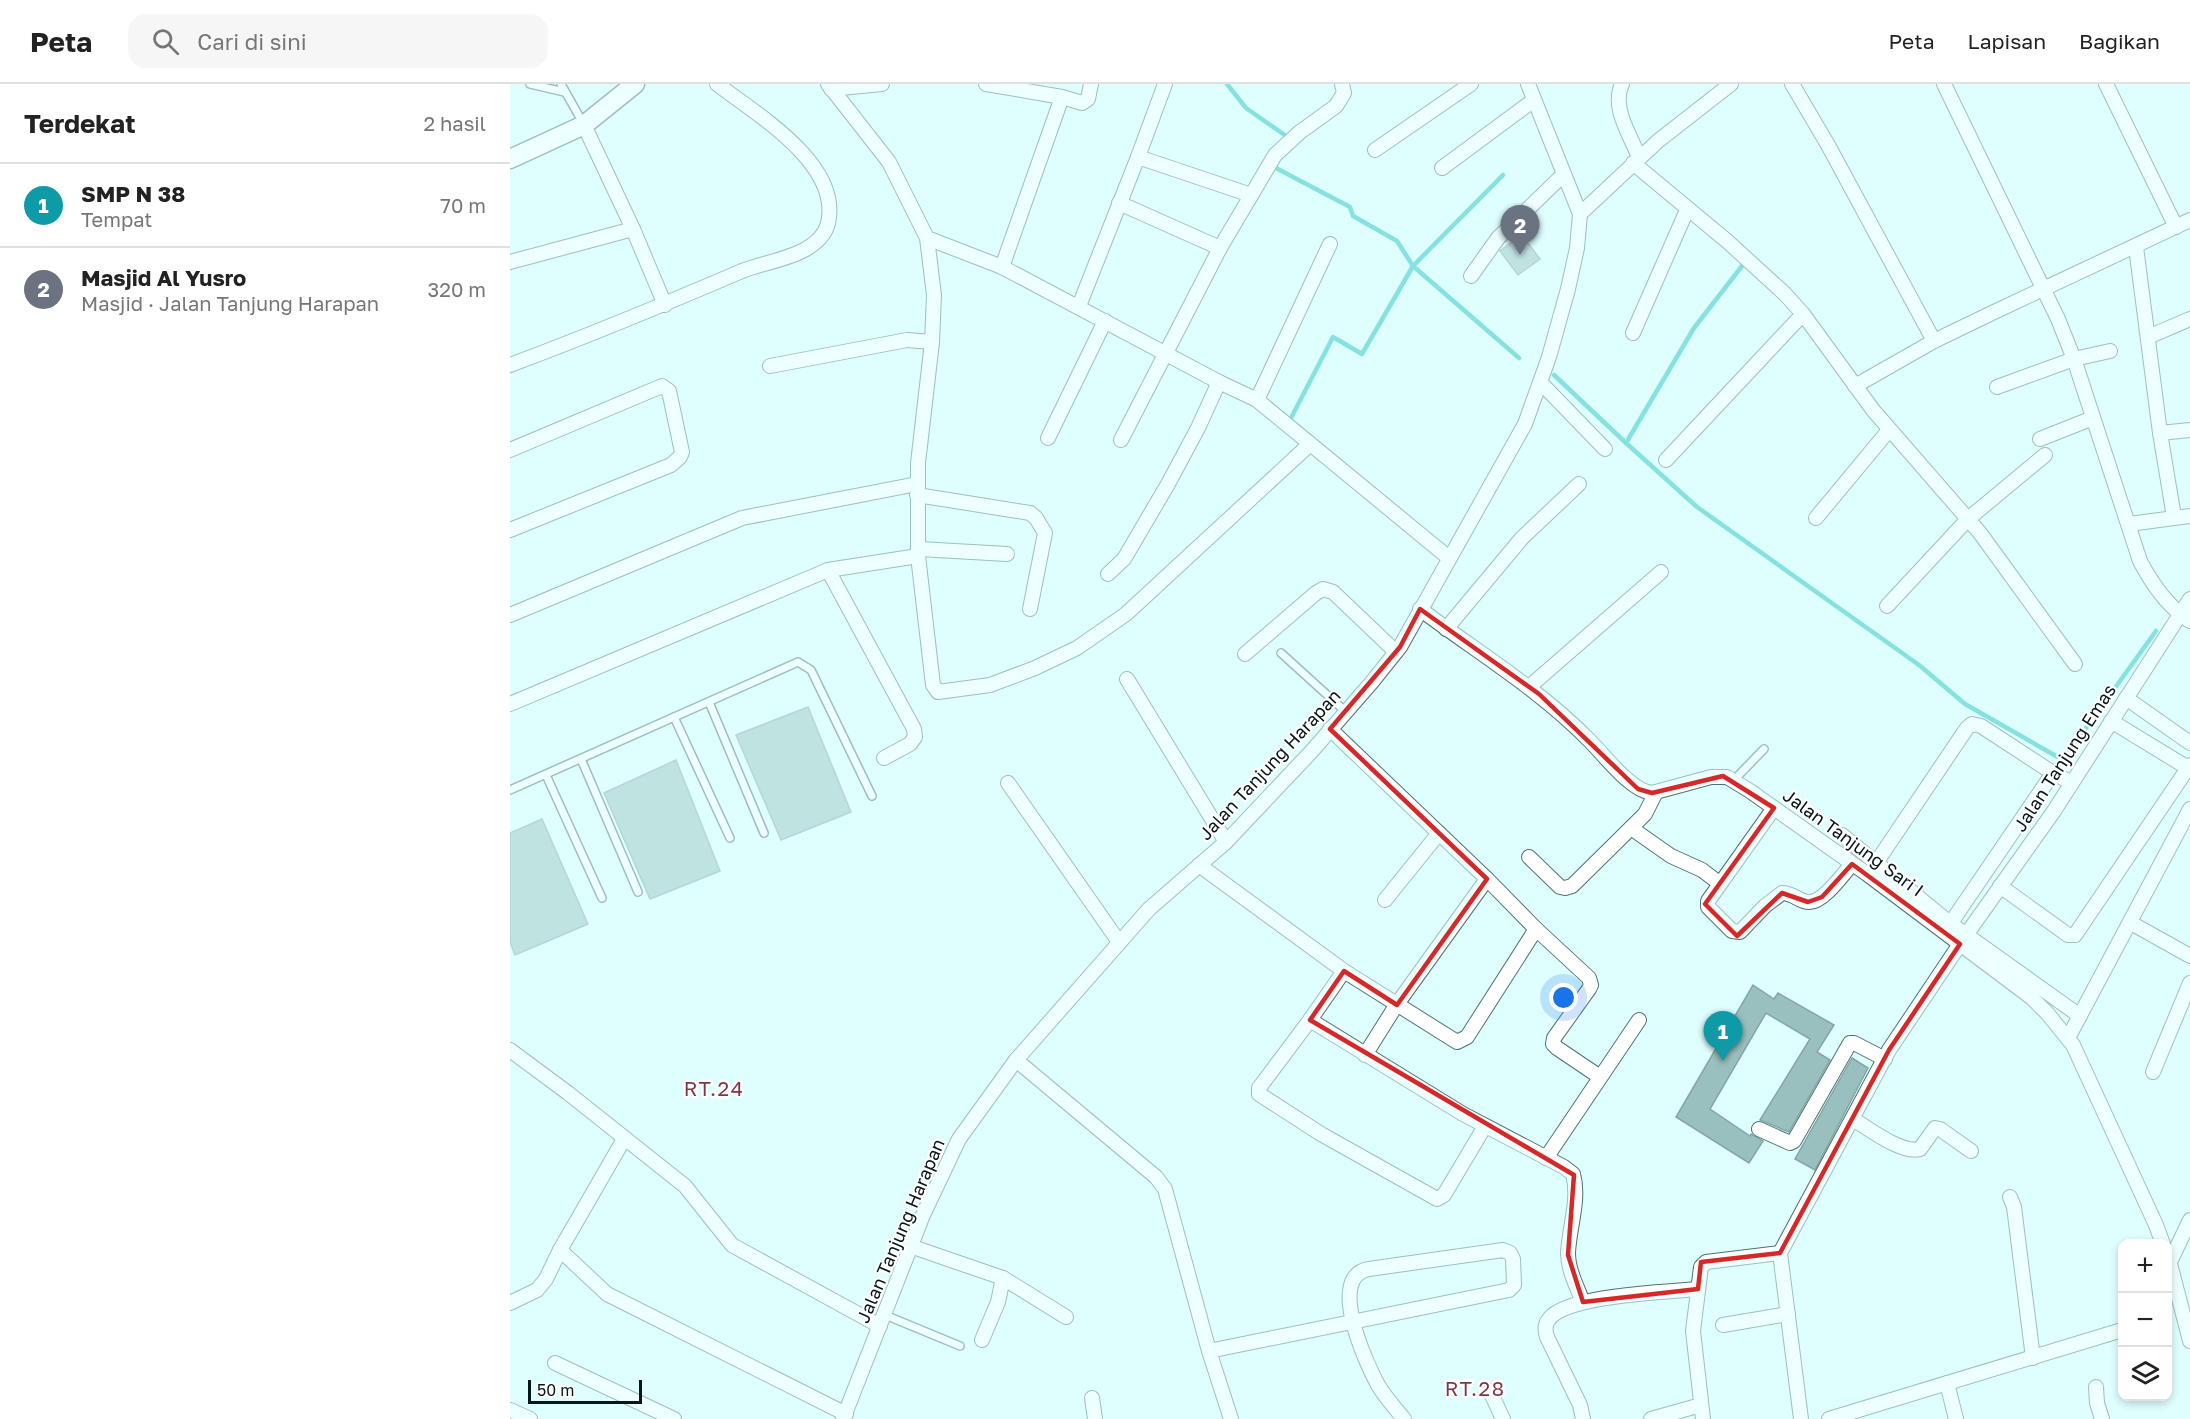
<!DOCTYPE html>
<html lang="id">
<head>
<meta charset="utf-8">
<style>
	body { margin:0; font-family:"Golos Text",sans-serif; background:#f6f6f6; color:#222 }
	.controls { position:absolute; right:18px; bottom:18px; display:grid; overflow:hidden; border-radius:12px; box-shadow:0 3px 9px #0003 }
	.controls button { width:54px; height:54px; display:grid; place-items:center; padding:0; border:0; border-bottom:2px solid #e0e0e0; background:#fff; color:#222; font:30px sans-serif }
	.scale { position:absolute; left:18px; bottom:15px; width:114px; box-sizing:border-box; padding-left:6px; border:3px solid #071616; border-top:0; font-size:16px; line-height:21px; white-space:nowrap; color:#071616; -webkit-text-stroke:4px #fff; paint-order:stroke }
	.you { position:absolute; left:1054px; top:914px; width:21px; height:21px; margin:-15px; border:4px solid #fff; border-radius:50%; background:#1a73e8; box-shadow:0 0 0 9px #1a73e833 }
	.badge { display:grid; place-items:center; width:39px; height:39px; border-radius:50%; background:#7c3aed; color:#fff; font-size:20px; font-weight:700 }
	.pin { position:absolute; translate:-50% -50px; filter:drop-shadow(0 2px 3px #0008) }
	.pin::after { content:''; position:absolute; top:32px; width:21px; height:18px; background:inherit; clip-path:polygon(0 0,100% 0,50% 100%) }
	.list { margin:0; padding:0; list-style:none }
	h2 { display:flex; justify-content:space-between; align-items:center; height:78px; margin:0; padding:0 24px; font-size:26px }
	h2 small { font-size:20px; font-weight:400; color:#767676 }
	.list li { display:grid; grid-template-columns:39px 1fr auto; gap:18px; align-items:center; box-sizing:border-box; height:84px; padding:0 24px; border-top:2px solid #e0e0e0 }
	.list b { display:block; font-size:22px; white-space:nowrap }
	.list p { margin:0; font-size:20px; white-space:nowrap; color:#767676 }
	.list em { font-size:20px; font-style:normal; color:#767676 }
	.icon { flex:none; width:33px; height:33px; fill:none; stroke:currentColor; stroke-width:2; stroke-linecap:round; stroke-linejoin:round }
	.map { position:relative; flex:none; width:1680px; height:1335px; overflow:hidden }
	header { display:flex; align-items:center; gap:36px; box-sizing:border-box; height:84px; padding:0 30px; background:#fff; border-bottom:2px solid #e0e0e0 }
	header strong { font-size:28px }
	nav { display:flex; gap:33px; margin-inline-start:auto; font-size:21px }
	.search { width:420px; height:54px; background:#f6f6f6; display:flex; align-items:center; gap:15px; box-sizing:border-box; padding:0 21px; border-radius:18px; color:#767676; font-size:22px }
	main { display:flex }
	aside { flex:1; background:#fff }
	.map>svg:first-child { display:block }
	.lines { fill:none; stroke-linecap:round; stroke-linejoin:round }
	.stream { stroke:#1abebc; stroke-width:4.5 }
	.building { fill:#99c0bf; stroke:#80a7a6; stroke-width:1.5 }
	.service-casing { stroke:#4e7372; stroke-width:10 }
	.minor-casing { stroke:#4e7372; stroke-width:16 }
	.tertiary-casing { stroke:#4e7372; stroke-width:21 }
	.service { stroke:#fff; stroke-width:7 }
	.minor { stroke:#fff; stroke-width:14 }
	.tertiary { stroke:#fff; stroke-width:18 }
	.marked { fill:none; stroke:#d62828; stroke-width:4.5; stroke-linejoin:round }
	.labels { text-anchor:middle; stroke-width:4.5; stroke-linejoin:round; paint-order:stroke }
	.street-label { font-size:18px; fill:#071616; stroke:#fff }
	.neighbourhood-label { font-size:20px; letter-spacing:1.5px; fill:#7f3741; stroke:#fff }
</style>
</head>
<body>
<header>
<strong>Peta</strong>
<div class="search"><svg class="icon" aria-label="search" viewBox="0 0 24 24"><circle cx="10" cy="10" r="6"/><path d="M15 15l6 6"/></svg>Cari di sini</div>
<nav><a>Peta</a><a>Lapisan</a><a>Bagikan</a></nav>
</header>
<main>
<aside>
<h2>Terdekat<small>2 hasil</small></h2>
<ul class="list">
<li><span class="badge" style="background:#0f9aa8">1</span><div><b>SMP N 38</b><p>Tempat</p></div><em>70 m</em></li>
<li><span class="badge" style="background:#6b7280">2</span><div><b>Masjid Al Yusro</b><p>Masjid · Jalan Tanjung Harapan</p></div><em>320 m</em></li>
</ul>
</aside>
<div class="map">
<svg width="1680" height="1335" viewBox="0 0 1680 1335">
	<rect width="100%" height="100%" fill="#defffe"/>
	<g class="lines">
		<g class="stream">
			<path d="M717,0L736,24L779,54"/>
			<path d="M766,80L764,83L840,123L843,132L887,157L903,182L1009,274"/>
			<path d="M1044,291L1116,359L1187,423L1409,581L1455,620L1553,676L1646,547"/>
			<path d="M781,334L823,253L852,270L903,182L993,91"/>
			<path d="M1116,359L1184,244L1232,182"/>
		</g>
	</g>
	<g class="building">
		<path d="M1012,151L1030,175L1008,191L990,167Z"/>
		<path d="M298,623L341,728L271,756L226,651Z"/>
		<path d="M166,676L210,787L140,815L94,709Z"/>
		<path d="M32,735L78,840L5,871L0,858V749Z"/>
		<path d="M1243,901L1264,915L1268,909L1324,941L1307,968L1320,976L1279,1048L1250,1036L1300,955L1256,929L1200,1025L1240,1052L1241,1050L1253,1057L1239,1079L1166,1033Z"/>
		<path d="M1342,974L1358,984L1305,1086L1285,1075Z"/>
	</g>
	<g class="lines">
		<defs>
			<g id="service">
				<path d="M20,0L54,8"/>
				<path d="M51,0L73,39"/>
				<path d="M771,569L836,628"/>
				<path d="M199,618L254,749"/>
				<path d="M164,633L220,754"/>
				<path d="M71,675L128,808"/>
				<path d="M36,691L92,814"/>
				<path d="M1223,697L1254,665"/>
				<path d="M0,706L288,578L301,586L362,712"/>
				<path d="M375,1231L450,1262"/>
			</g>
			<g id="minor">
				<path d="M318,0L379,78L417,154L492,183L709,298L747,316L939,474"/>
				<path d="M476,0L552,13L572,19L578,15L581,0"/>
				<path d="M1112,0C1101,23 1120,51 1129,73"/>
				<path d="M1282,0L1318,61L1424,257"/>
				<path d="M1434,0L1548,235L1564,275L1630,477C1642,500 1658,523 1680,537"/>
				<path d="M1596,0L1666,143"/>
				<path d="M321,5L372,0"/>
				<path d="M74,41L123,145L155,221"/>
				<path d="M865,66L961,0"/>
				<path d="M628,73L741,111"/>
				<path d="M1123,79L1217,157L1275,210L1293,230L1363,326L1470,449L1565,580"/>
				<path d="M932,84L1024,16"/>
				<path d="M609,119L710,164"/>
				<path d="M1070,130L1148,57L1221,0"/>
				<path d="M417,154L424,211L422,258L408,379V472L423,601L428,608L480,601L525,584L567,564L616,530L799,361"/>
				<path d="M1626,163L1650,349L1664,433"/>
				<path d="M0,178L123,145"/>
				<path d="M492,183L552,13"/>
				<path d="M961,192L988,154L1054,90"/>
				<path d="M569,222L628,73L655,0"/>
				<path d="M1123,249L1177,126"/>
				<path d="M1638,253L1680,235"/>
				<path d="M0,281C78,252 155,220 232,187C252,179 277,176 296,165C308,158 318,148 319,133C326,77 246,30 207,0"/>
				<path d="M260,282L397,256L422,258"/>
				<path d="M1031,299L1095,365"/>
				<path d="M1345,302L1424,257L1482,229L1680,136"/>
				<path d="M1487,303L1564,275L1600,267"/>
				<path d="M747,316L820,160"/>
				<path d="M1650,349L1680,346"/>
				<path d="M538,354L595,237"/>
				<path d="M1530,355L1583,334"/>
				<path d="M611,356L710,164L765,71L790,48L826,22L834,9L832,0"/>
				<path d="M0,366L152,302L159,307L172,368L170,373L161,381L0,446"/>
				<path d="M1156,376L1293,230"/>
				<path d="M407,411L520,429L526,434L535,449L520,525"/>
				<path d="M1306,434L1379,346"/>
				<path d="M1619,440L1680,432"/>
				<path d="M409,465L497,470"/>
				<path d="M318,486L404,645L405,653L400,660L374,674"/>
				<path d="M598,490L614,475L658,400L688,344L709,298"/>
				<path d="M1377,522L1458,435L1535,371"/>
				<path d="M910,525C967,568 1029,605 1080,657C1095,672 1121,707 1142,709L1201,693H1217L1240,707L1357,790L1522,914L1537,929L1563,961L1646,1141L1653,1160"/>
				<path d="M0,531L232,434L407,400"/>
				<path d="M936,545L1012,454L1069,400"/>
				<path d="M735,570L806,509L813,505L823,508L886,568"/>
				<path d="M617,595L716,758"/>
				<path d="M1019,603L1151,488"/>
				<path d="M1616,614L1680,659"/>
				<path d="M0,620L318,486L408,472"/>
				<path d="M1601,637L1678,684"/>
				<path d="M820,645L977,795L887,920L855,971"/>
				<path d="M498,699L609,858"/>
				<path d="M1264,724L1198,817V823L1222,847L1230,848L1255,822L1272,809C1284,809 1289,818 1299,818C1313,819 1334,789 1342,780"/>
				<path d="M1121,744L1161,772L1192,786L1209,799"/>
				<path d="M1332,751L1441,840L1570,932"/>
				<path d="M1019,773L1050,803L1055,804L1062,802L1135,730L1146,708"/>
				<path d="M1366,779L1457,644L1462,640L1471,642L1543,689L1562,699"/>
				<path d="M689,781L834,887L947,958L957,953L1026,845"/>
				<path d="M977,795L1026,845L1079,894L1081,901L1079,905L1044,954L1043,960L1047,964L1090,993"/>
				<path d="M1490,802L1558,851H1565L1680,681"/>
				<path d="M875,816L929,749"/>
				<path d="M1621,839L1680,872"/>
				<path d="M1436,846L1543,689"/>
				<path d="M1456,851L1544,727L1680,515"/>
				<path d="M834,887L800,936L749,1004V1010L811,1050L927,1115L934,1111L975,1042"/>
				<path d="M800,936L953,1030L1054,1083L1063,1090C1070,1115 1059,1144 1058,1169C1058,1186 1067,1203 1073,1218"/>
				<path d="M1558,954L1680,725"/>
				<path d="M0,966L58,1009L175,1102L222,1161L370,1242"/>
				<path d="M506,976L646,1093L655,1105L699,1267L721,1335"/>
				<path d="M1643,988L1680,899"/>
				<path d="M1343,1035C1359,1045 1392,1070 1410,1065L1425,1044L1430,1045L1461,1067"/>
				<path d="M1249,1045L1280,1059L1284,1057L1340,959H1344L1375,975"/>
				<path d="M1036,1074L1129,936"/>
				<path d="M1500,1113L1504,1123L1523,1274"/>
				<path d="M400,1162L493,1194L556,1233"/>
				<path d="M50,1166L97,1210L336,1330"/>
				<path d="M1658,1172L1680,1257"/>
				<path d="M1660,1178L1680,1136"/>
				<path d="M0,1219L27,1206L36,1195L50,1166L114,1055"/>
				<path d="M1213,1241L1278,1230"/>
				<path d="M472,1256L488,1218L493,1194"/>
				<path d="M699,1267L999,1206L1004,1201L1003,1175L1000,1169L993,1166L859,1185C816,1192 856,1279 868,1301C875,1313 885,1324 894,1335"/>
				<path d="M45,1279L164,1335"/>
				<path d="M1437,1299L1446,1335"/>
				<path d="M1586,1303L1587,1319L1592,1335"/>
				<path d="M980,1307L993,1335"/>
				<path d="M582,1314L585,1335"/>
				<path d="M0,1326L20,1335"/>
				<path d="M333,1335L413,1131L449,1055L506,976L639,825L716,758L801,668L862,598L890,563L1015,340L1039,273L1058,205L1067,164L1070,130L1018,0"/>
				<path d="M1073,1335L1070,1321L1037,1253C1035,1247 1034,1241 1039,1235C1057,1211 1157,1208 1188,1205"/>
				<path d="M1141,1335L1191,1321"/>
				<path d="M1193,1335L1183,1247L1191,1183L1196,1178L1270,1169"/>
				<path d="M1291,1335L1270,1169L1379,966L1450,860"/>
				<path d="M1319,1335L1612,1246"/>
			</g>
			<path id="tertiary" d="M0,75L74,41L125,0"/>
		</defs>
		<use href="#service" class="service-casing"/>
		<use href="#minor" class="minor-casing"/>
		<use href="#tertiary" class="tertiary-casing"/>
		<use href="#service" class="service"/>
		<use href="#minor" class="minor"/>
		<use href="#tertiary" class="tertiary"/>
	</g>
	<path d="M0 0H1680V1335H0ZM910,525L1029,610L1128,705L1142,709L1213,692L1264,724L1195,820L1227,852L1272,809L1298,818L1312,813L1342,780L1450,860L1379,966L1270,1169L1191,1178L1188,1205L1073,1218L1058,1171L1064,1091L800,936L834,887L887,921L977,795L820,645L890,563Z" fill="#defffe" fill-opacity=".55" fill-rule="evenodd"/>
	<path class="marked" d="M910,525L1029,610L1128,705L1142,709L1213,692L1264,724L1195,820L1227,852L1272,809L1298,818L1312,813L1342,780L1450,860L1379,966L1270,1169L1191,1178L1188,1205L1073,1218L1058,1171L1064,1091L800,936L834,887L887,921L977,795L820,645L890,563Z"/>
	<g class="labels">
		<g class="street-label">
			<text transform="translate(1555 674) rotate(-57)" y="6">Jalan Tanjung Emas</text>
			<text transform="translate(760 681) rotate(-47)" y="6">Jalan Tanjung Harapan</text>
			<text transform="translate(1343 759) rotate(36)" y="6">Jalan Tanjung Sari I</text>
			<text transform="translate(391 1147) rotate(-67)" y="6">Jalan Tanjung Harapan</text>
		</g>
		<g class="neighbourhood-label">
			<text x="204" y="1012">RT.24</text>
			<text x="965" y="1312">RT.28</text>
		</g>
	</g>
</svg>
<div class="controls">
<button>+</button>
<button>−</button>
<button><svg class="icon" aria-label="layers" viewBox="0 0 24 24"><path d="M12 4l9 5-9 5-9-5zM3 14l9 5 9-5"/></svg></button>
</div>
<div class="scale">50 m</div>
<div class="you"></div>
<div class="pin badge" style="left:1213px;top:977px;background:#0f9aa8">1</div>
<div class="pin badge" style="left:1010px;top:171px;background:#6b7280">2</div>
</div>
</main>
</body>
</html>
